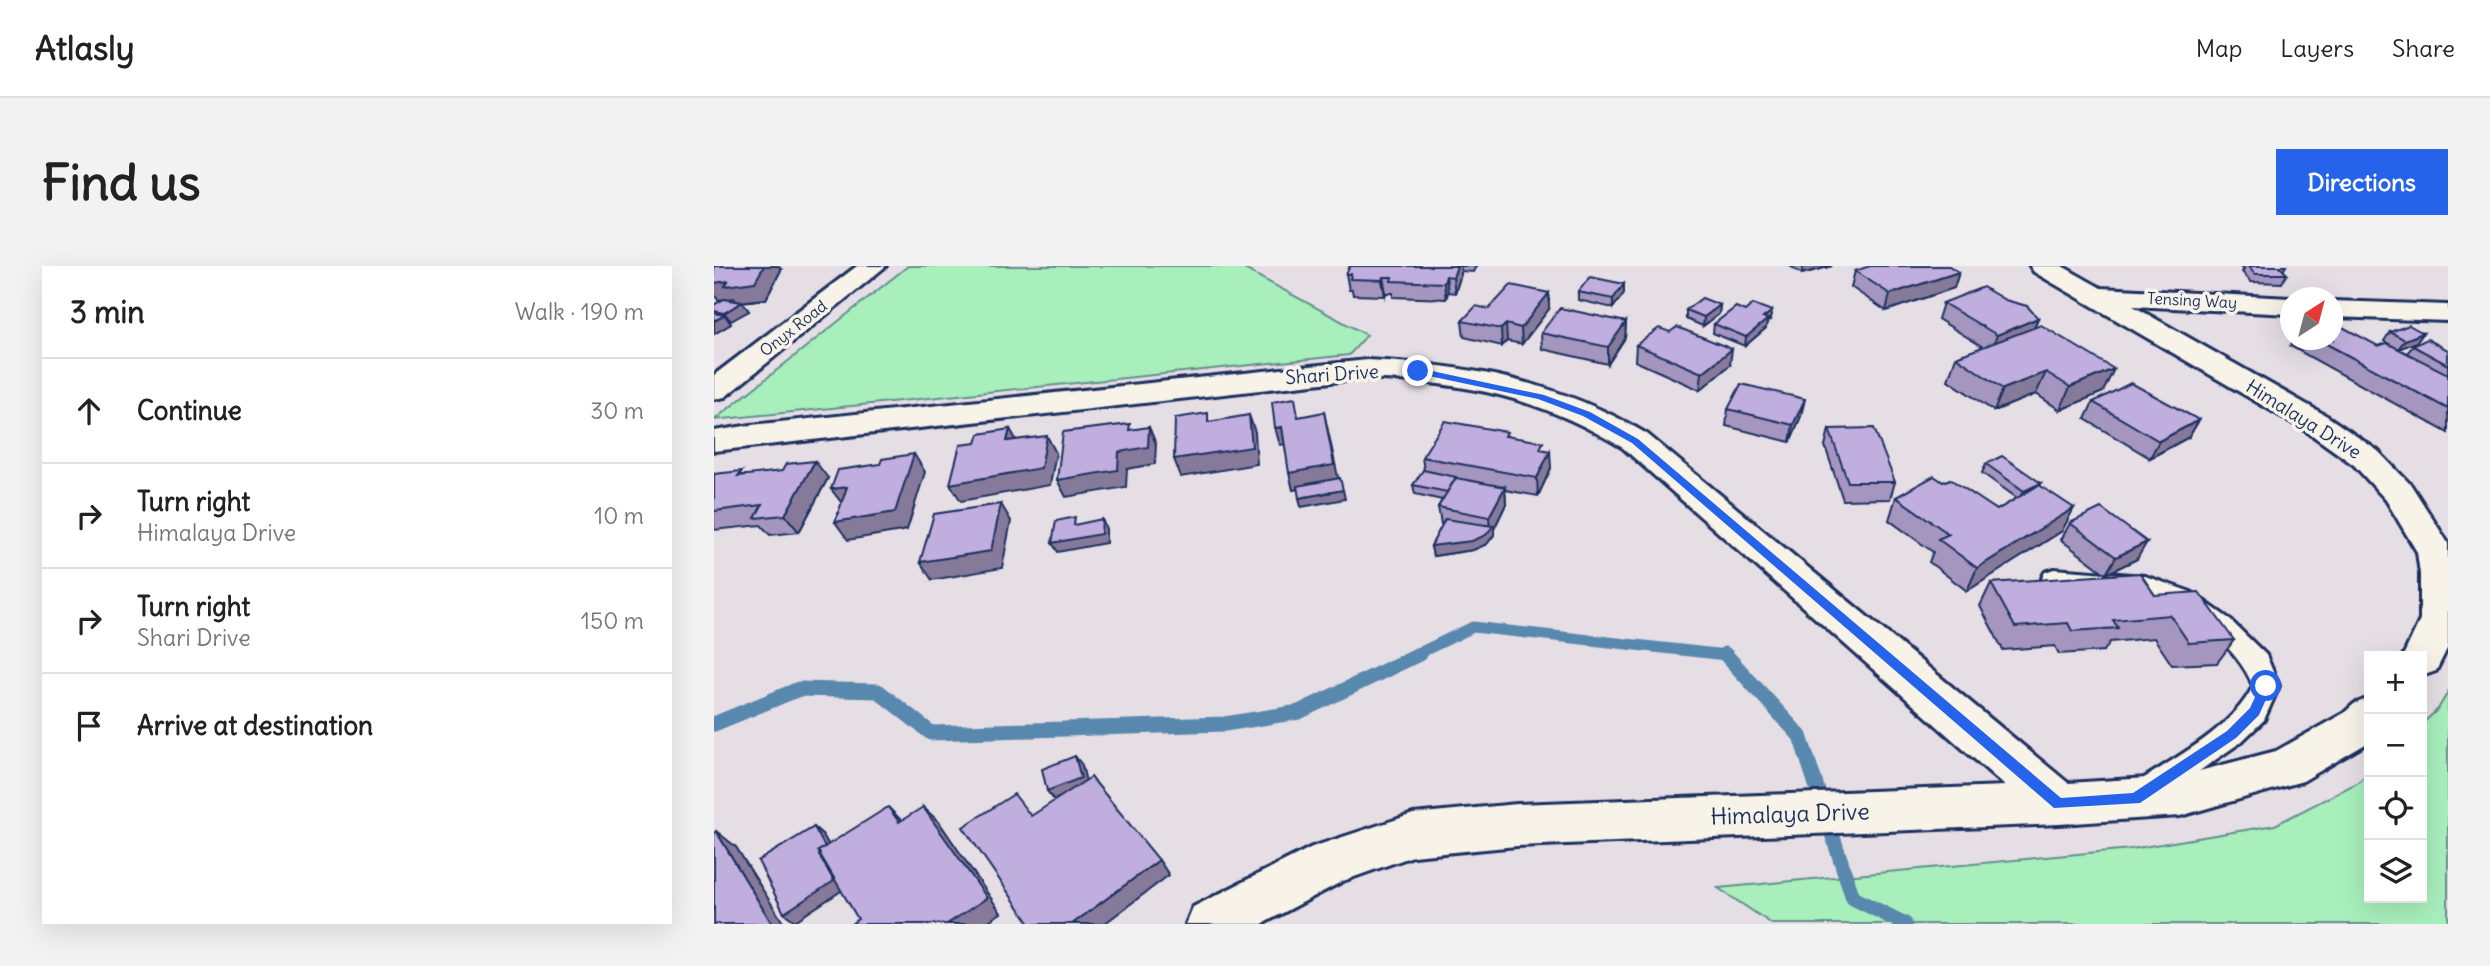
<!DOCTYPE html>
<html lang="en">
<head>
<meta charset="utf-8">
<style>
	body { margin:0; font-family:Delius,sans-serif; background:#f2f2f2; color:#222 }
	.controls { position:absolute; right:21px; bottom:21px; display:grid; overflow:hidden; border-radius:0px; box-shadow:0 7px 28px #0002 }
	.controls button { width:63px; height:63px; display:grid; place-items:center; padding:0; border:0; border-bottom:2px solid #e0e0e0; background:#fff; color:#222; font:35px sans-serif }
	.compass { position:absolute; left:1566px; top:21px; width:63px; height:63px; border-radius:50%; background:#fff; box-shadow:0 7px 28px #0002; rotate:36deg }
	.stop { position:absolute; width:21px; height:21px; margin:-16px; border:5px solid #2563eb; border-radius:50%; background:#fff }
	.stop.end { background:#2563eb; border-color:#fff; box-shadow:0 2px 7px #0008 }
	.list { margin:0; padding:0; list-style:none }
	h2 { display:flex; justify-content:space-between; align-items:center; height:91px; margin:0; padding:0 28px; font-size:30px }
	h2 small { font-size:23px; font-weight:400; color:#767676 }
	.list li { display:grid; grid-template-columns:46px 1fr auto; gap:21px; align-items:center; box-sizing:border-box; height:105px; padding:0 28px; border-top:2px solid #e0e0e0 }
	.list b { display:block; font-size:26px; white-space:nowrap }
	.list p { margin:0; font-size:23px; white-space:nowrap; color:#767676 }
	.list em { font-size:23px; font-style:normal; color:#767676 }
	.icon { flex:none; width:38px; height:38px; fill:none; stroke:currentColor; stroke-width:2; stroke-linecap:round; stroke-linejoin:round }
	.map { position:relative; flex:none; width:1734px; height:658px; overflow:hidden; border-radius:0px }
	header { display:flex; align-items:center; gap:42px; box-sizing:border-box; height:98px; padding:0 35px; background:#fff; border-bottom:2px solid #e0e0e0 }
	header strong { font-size:33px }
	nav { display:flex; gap:38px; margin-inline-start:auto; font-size:24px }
	.intro { display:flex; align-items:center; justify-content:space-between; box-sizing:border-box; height:168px; padding:0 42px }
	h1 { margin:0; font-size:49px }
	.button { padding:18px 32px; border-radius:0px; background:#2563eb; color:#fff; font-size:24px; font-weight:700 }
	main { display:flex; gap:42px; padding:0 42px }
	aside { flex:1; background:#fff; border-radius:0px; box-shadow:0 7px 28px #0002 }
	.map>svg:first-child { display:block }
	.green { fill:#a8efbc; stroke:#628f8d; stroke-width:2 }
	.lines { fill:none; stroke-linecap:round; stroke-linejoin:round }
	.stream-far1 { stroke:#5888ad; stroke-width:11 }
	.stream { stroke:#5888ad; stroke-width:15 }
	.service-casing { stroke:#1b2f5e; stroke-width:6 }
	.minor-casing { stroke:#1b2f5e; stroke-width:6 }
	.service { fill:#f7f3e8; fill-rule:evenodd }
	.minor { fill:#f7f3e8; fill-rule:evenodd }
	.wall { fill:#a596bf; stroke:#1b2f5e; stroke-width:2 }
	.shaded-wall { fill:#867a9b; stroke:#1b2f5e; stroke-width:2 }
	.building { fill:#c0aede; stroke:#1b2f5e; stroke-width:2 }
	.route { fill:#2563eb }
	.labels { text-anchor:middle; stroke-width:7; stroke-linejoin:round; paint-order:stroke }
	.far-street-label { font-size:16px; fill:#1b2f5e; stroke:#f7f3e8 }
	.street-label { font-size:19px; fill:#1b2f5e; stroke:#f7f3e8 }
	.near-street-label { font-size:23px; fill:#1b2f5e; stroke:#f7f3e8 }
</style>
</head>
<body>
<header>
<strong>Atlasly</strong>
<nav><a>Map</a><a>Layers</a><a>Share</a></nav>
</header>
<div class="intro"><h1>Find us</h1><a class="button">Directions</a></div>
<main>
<aside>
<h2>3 min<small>Walk · 190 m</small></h2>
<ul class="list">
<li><svg class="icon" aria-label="ahead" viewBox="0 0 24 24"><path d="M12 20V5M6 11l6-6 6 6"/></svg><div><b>Continue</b></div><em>30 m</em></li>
<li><svg class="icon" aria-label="right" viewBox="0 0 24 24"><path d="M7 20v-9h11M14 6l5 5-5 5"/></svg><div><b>Turn right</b><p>Himalaya Drive</p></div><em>10 m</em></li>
<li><svg class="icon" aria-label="right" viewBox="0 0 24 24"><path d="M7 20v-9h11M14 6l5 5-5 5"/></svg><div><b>Turn right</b><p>Shari Drive</p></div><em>150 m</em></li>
<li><svg class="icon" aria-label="arrive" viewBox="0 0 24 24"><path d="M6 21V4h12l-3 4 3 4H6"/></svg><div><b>Arrive at destination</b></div></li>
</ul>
</aside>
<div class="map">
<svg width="1734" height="658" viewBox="0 0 1734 658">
	<rect width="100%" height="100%" fill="#e6dee5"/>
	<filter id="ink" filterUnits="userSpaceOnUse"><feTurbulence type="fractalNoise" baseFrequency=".0143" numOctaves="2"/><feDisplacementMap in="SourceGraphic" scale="14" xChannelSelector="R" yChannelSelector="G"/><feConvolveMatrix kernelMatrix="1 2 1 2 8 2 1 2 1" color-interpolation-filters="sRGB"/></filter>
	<g filter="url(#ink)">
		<g class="green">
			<path d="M194,0H525L653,69L635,89L0,154Z"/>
			<path d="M1734,426V658H1058L1004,622L1417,583L1561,559L1643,517L1655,506V632H1708V458L1724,443Z"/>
		</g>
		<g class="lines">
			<path class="stream-far1" d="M701,389L759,361L1012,389"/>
			<g class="stream">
				<path d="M1011,388L1086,470L1139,632L1191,658"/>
				<path d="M0,458L85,423L164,425L217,467L511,458L585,446L705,388"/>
			</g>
			<defs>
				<path id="service" d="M1340,303L1431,310L1477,326L1514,352L1552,389L1565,420L1550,454L1527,476L1438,538L1428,542L1418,538L1413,529L1418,520C1458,493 1518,464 1539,420C1525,382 1469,336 1429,328C1398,321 1363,327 1331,318L1328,312L1331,306Z"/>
				<g id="minor">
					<path d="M143,0H172L11,131L0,133V109Z"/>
					<path d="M1316,0H1348L1387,22L1576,32V48L1419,40L1613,150L1664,185L1697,219L1734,277V381L1722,405L1708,410V390H1689L1706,354V308L1703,286L1672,234L1640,199L1591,164L1320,6Z"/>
					<path d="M1618,35L1734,39V55L1618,51Z"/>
					<path d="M653,94C755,99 843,115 933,168L1354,517L1466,510L1562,485L1630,447L1640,438L1655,432V476L1589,515L1466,550L1345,558L803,580L699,590L629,615L548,658H472L479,641L598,581L699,548L803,538L1291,520L909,182C824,130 752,117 653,112L0,185V165L37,159Z"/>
				</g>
			</defs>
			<use href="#service" class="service-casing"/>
			<use href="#minor" class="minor-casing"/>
			<use href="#service" class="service"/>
			<use href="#minor" class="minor"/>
		</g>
		<g class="wall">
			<path d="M636,0H762L759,6L747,5V8L741,27L734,26L732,33L679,31V27H672L671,30L639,29L638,24H635L632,8Z"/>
			<path d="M1076,0H1118L1088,8Z"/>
			<path d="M1527,0H1572L1569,5L1573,8L1568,17L1537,16L1528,6L1530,3Z"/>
			<path d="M67,4L52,33L28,36L35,45L15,55L17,58L0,68V39L9,33L4,34Z"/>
			<path d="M1141,5L1245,6L1240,22L1172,45L1137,21Z"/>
			<path d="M910,18V27L899,42L864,34V26Z"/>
			<path d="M1229,37L1324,52L1320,62L1389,126L1346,144L1322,128L1280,145L1234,114L1242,91L1269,81L1224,53Z"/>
			<path d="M1006,39L1005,48L989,60L972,53V44Z"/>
			<path d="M775,43H835L808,78L793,75L788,80L750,71L748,55Z"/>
			<path d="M1031,45L1056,54L1053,56L1052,62L1031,80L999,67L1000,58Z"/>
			<path d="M912,56L911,72L894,98L828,83L827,67Z"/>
			<path d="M1676,66L1709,67L1703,76L1684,83L1670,75Z"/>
			<path d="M1580,74H1619L1693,87L1699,80L1734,84V167L1576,80Z"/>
			<path d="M922,79L1016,99L986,124L921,95Z"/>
			<path d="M1379,136L1485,154L1475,171L1436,192L1371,153Z"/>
			<path d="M1014,143L1087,150L1076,176L1012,160Z"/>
			<path d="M1115,163L1181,216L1176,233L1129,234L1111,180Z"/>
			<path d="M793,170L830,184L837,202L824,230L791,224L792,238L780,263V269L773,278L759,284L719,290L717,280L729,258H727L724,241L728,234L701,228L699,219L710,205L708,191Z"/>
			<path d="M1272,198L1327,217L1326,220L1348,265L1253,325L1215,296L1219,286L1175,254L1182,231L1229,216L1283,244L1303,232L1268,207Z"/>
			<path d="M0,208L31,209L114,212L85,266L56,269L47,259L0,264Z"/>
			<path d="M1356,257L1423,293L1392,308L1347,274Z"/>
			<path d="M1277,317L1441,329L1520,374L1503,397L1458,399L1440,372L1396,376L1390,385L1345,388L1341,380L1289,384L1266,340Z"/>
		</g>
		<g class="shaded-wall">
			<path d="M50,0H65L67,4L52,33L23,36L20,32L4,34L0,28V8L14,15Z"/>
			<path d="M743,0H747V8L741,27L739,11Z"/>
			<path d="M1089,0H1118L1088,8Z"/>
			<path d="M1245,6L1240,22L1172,45L1176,28Z"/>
			<path d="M732,10L734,26L732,33L730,17Z"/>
			<path d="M669,11L672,27L671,30L668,14Z"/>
			<path d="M910,18V27L899,42V33Z"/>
			<path d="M835,27V43L808,78L807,62Z"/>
			<path d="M28,36L35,45L17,55L10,47Z"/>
			<path d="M1006,39L1005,48L989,60L990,51Z"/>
			<path d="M1058,45L1056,54L1053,56L1052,62L1031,80L1032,71L1049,52Z"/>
			<path d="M11,49L17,58L0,68V55Z"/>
			<path d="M1324,52L1317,68L1277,86L1283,69Z"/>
			<path d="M912,56L911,72L894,98V81Z"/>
			<path d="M792,58L793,75L788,80L787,63Z"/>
			<path d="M1709,67L1703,76L1684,83L1691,74Z"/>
			<path d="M1018,83L1016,99L986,124L988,107Z"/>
			<path d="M1400,103L1389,126L1346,144L1356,121Z"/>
			<path d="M1332,106L1322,128L1280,145L1289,123Z"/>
			<path d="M1091,133L1087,150L1076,176L1079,159Z"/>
			<path d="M610,146L625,216L579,224L575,207Z"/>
			<path d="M535,149L541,166L543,198L467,211L460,193Z"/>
			<path d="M1485,154L1475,171L1436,192L1445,175Z"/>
			<path d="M435,161L442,178L441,198L413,203L412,221L352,231L343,214L405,186Z"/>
			<path d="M568,161L573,178L566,179L561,162Z"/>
			<path d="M296,163L306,180L293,175Z"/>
			<path d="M333,170L342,187L336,219L247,235L236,218Z"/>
			<path d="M836,185L837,202L824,230L823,212Z"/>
			<path d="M200,188L211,206L193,264L134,274L121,256Z"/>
			<path d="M101,195L114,212L85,266L71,249Z"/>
			<path d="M1327,217L1323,226L1306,234L1310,225Z"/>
			<path d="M133,221L130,240L117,223Z"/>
			<path d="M791,221L792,238L780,263V269L773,278L759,284L719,290L717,280L776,263L775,251Z"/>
			<path d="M629,224L631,233L587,241L585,232Z"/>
			<path d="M287,238L297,255L288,302L218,314L206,296Z"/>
			<path d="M1360,242L1348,265L1253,325L1263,302Z"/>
			<path d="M388,253L392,263V277L344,286L338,277Z"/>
			<path d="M1433,276L1423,293L1392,308L1402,291Z"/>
			<path d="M361,490L368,499L373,520L340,534L333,525Z"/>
			<path d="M174,541L190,557L185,556Z"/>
			<path d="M209,541L225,556L287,647L270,658H233Z"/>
			<path d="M100,561L109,569L122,592L130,623L81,655L70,647L105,589Z"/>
			<path d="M2,565L22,581L70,658H58Z"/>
			<path d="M445,594L455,609L390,658H358Z"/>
		</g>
		<g class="building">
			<path d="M0,0H50L41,16L11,20L14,15L0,17Z"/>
			<path d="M636,0H743L739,11L732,10L730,17L677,15L678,11H669L668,14L636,13L637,8H632Z"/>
			<path d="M1156,0H1235L1245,6L1176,28L1141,5Z"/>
			<path d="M1535,0H1565L1573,8H1541Z"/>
			<path d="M876,11L910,18L899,33L864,26Z"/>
			<path d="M797,19L835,27L807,62L792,58L787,63L748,55L762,40L775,43Z"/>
			<path d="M1269,21L1291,34L1313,40L1324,52L1283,69L1229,37Z"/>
			<path d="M988,32L1006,39L990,51L972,44Z"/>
			<path d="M10,33L28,36L10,47L0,45V39Z"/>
			<path d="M1039,38L1058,45L1049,52L1054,53L1032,71L1000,58L1022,41L1031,45Z"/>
			<path d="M846,42L912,56L894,81L827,67Z"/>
			<path d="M0,47L11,49L0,55Z"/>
			<path d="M1619,56L1664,80L1673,77L1734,108V143L1605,74H1619Z"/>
			<path d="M1327,59L1400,103L1356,121L1332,106L1289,123L1242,91Z"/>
			<path d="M1695,59L1709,67L1691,74L1676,66Z"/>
			<path d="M963,61L1018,83L988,107L922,79L945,62L956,66Z"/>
			<path d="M1713,73L1734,84V99L1699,80Z"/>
			<path d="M1417,117L1485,154L1445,175L1379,136Z"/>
			<path d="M1027,118L1091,133L1079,159L1014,143Z"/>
			<path d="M581,132L584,151L610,146L620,199L575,207L568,161L561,162L558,136Z"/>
			<path d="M494,147V156L535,149L538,181L460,193L461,152Z"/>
			<path d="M731,155L793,166L791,170L829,176L826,183L836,185L823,212L708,191Z"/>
			<path d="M416,158L415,164L435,161L434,181L405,186L404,204L343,214L349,166Z"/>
			<path d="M1160,162L1181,216H1134L1115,163Z"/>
			<path d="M296,163L293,175L333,170L327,202L236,218L246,179L262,177L265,168Z"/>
			<path d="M200,188L181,246L121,256L133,221L117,223L124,204L166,198L168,193Z"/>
			<path d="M1288,190L1327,217L1310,225L1272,198Z"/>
			<path d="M101,195L71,249L41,252L48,239L0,245V208L28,205L24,210L68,205L72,198Z"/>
			<path d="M709,204L742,211L733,226L699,219Z"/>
			<path d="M1220,210L1229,216L1236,213L1283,244L1325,219L1360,242L1263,302L1224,273L1235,268L1182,231Z"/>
			<path d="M626,212L629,224L585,232L583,220Z"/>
			<path d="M742,212L791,221L775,251L724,241Z"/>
			<path d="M287,238L277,285L206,296L220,248Z"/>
			<path d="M1387,242L1433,276L1402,291L1356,257Z"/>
			<path d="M361,251L360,259L388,253L387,268L338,277L342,255Z"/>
			<path d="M731,253L779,260L772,269L758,275L717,280Z"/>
			<path d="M1426,307L1441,329L1485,326L1520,374L1475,377L1456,349L1399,354L1404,362L1358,365L1354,357L1301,361L1277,317Z"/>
			<path d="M361,490L367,512L333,525L328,503Z"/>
			<path d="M377,511L445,594L358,658H316L249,561L300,528L317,550Z"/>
			<path d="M174,541L185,556L209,541L273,632L233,658H137L144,653L104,585Z"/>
			<path d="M100,561L111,581L104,585L106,588L105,589L120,615L70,647L44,595Z"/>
			<path d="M2,565L58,658H0V567Z"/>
		</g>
	</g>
	<path class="route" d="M704,102L830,129L876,146L924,173L1347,532L1419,527L1513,465L1536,442L1548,416H1556L1558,420L1545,449L1522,472L1426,537L1340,542L918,177L869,150L824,133L701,107V103Z"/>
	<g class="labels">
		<g class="far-street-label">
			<text transform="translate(1478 34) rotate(3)" y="6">Tensing Way</text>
			<text transform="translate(79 62) rotate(-38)" y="6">Onyx Road</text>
		</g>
		<g class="street-label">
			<text transform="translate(618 108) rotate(-4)" y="7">Shari Drive</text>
			<text transform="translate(1590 153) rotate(32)" y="7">Himalaya Drive</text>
		</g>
		<g class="near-street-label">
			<text transform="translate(1076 548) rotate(-2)" y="8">Himalaya Drive</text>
		</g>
	</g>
</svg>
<div class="controls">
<button>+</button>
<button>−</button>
<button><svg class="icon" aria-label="locate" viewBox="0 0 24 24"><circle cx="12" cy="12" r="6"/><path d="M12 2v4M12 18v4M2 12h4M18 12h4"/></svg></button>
<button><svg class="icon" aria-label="layers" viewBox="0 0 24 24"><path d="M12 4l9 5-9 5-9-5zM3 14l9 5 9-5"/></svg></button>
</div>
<svg class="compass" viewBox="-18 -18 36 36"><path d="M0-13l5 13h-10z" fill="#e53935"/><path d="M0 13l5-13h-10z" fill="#767676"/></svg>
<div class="stop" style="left:1552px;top:420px"></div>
<div class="stop end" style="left:704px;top:105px"></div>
</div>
</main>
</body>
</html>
